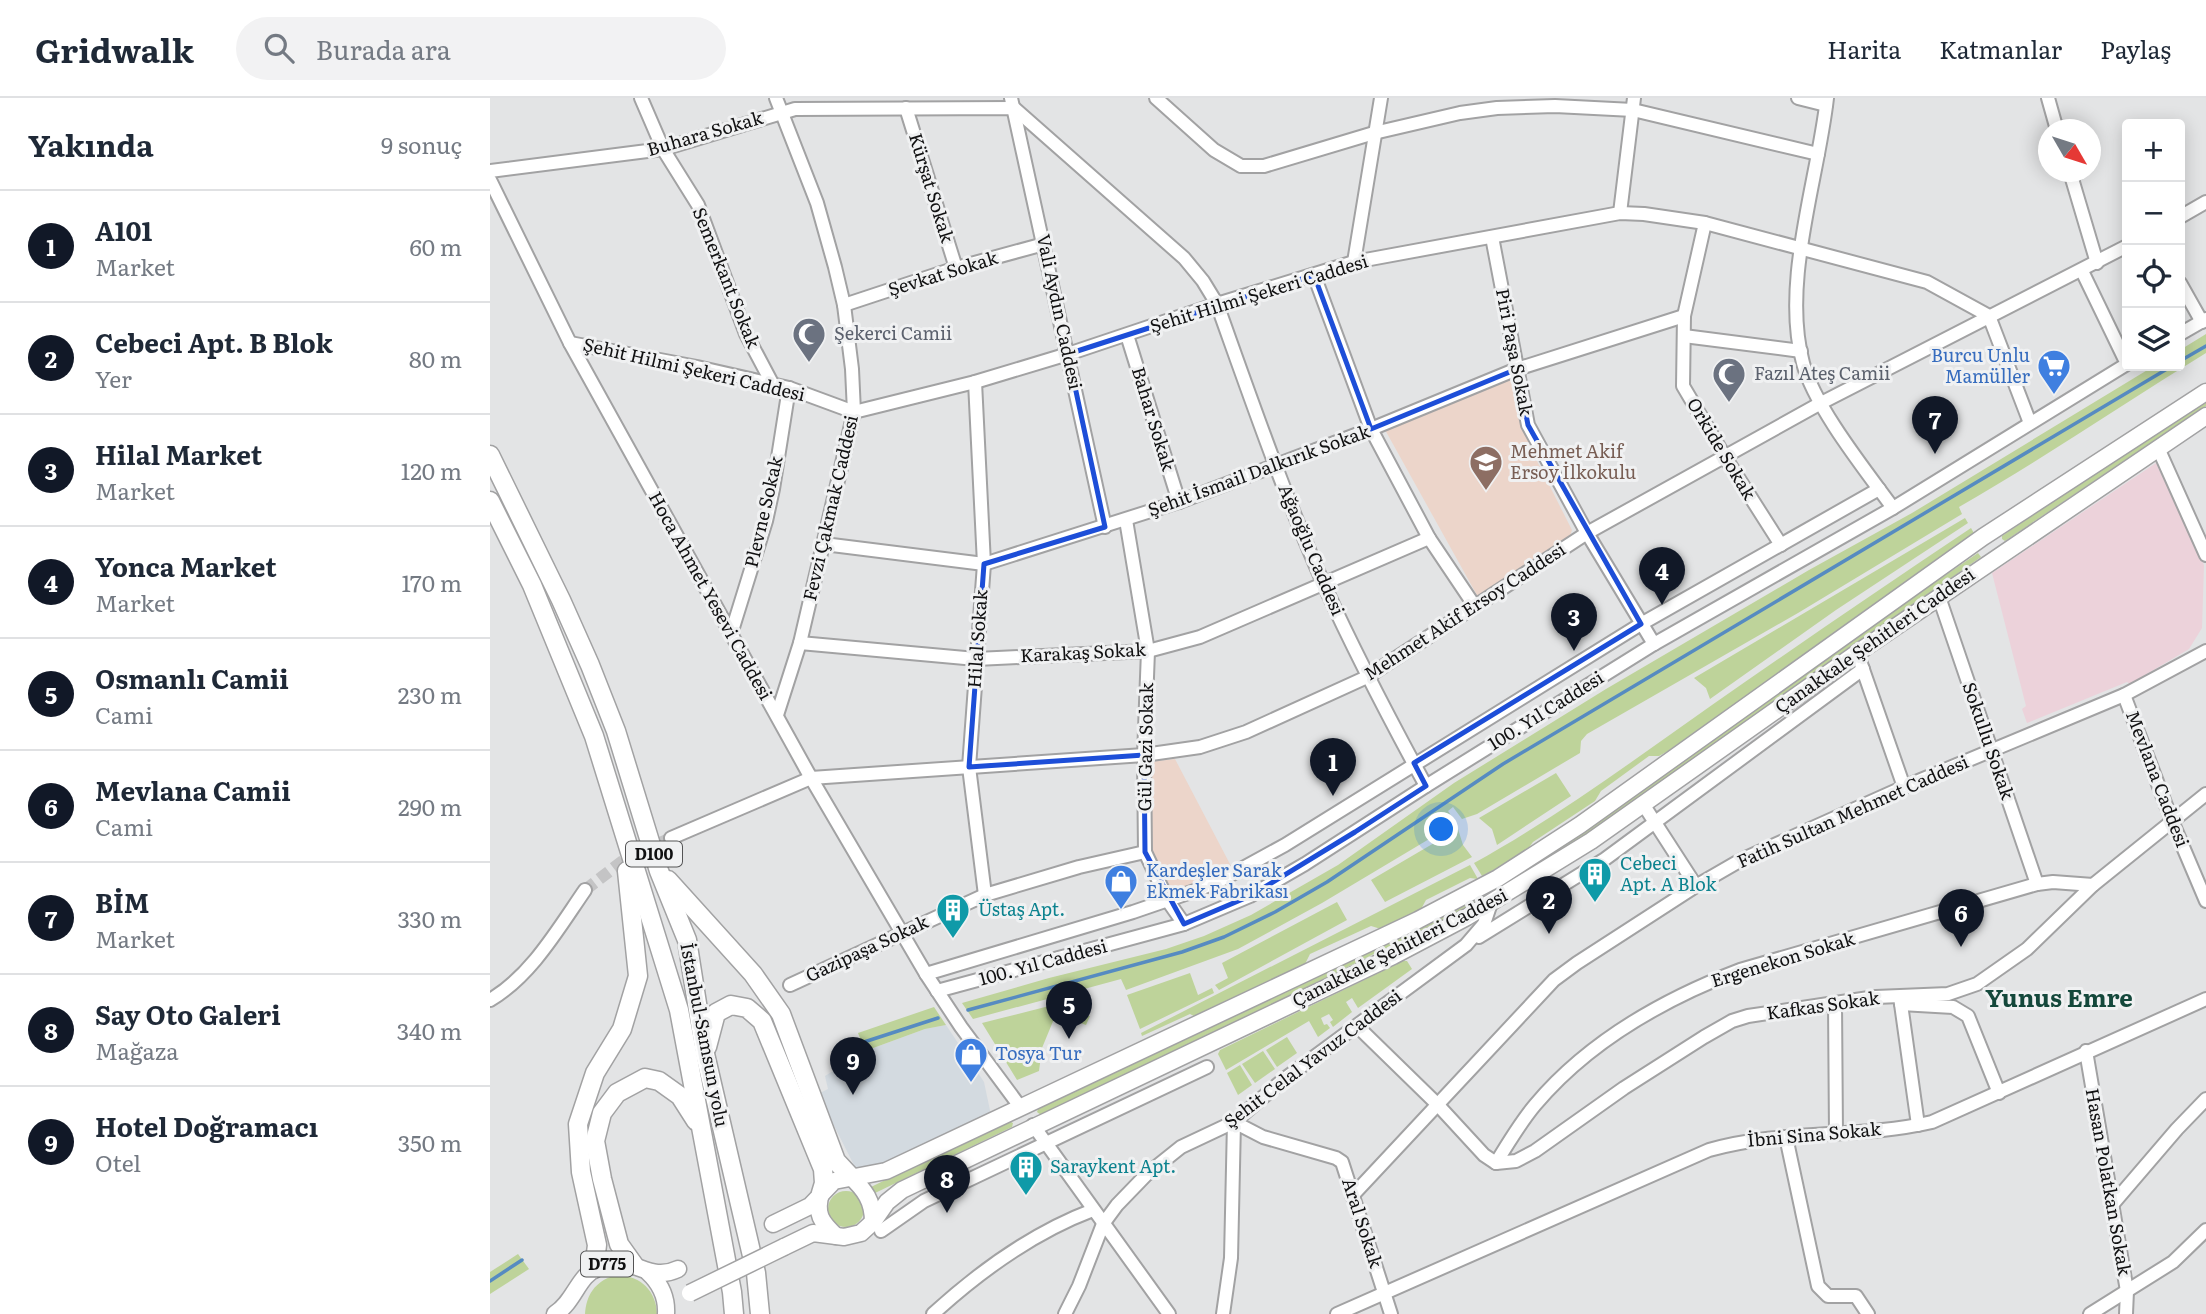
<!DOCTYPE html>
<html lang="tr">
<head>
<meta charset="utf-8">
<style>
	body { margin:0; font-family:Literata,serif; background:#f2f2f3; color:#1f2937 }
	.controls { position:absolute; right:21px; top:21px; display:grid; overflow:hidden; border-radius:7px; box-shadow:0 4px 18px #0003 }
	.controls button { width:63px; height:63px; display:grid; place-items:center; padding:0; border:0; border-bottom:2px solid #e0e1e3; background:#fff; color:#1f2937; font:35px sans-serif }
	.compass { position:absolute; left:1548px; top:21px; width:63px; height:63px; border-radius:50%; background:#fff; box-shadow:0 4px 18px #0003; rotate:129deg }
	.you { position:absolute; left:952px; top:732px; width:24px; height:24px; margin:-18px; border:5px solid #fff; border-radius:50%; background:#1a73e8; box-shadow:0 0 0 10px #1a73e833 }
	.badge { display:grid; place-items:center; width:46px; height:46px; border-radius:50%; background:#111827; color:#fff; font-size:23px; font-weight:700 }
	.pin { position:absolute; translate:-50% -58px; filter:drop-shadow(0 2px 4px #0008) }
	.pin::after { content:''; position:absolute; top:37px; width:24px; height:21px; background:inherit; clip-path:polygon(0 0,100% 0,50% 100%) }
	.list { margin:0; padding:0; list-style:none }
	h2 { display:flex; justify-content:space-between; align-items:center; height:91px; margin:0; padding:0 28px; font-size:30px }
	h2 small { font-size:23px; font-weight:400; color:#747a83 }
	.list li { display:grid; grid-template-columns:46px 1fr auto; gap:21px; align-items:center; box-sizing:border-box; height:112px; padding:0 28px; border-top:2px solid #e0e1e3 }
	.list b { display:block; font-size:26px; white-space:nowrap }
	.list p { margin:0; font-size:23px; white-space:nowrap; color:#747a83 }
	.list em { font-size:23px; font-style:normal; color:#747a83 }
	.icon { flex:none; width:38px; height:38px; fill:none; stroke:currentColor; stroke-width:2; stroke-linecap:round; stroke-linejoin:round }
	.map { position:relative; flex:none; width:1716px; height:1216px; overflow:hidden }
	header { display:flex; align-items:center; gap:42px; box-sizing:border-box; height:98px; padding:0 35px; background:#fff; border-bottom:2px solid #e0e1e3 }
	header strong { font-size:33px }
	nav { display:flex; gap:38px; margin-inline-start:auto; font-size:24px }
	.search { width:490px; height:63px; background:#f2f2f3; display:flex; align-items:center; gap:18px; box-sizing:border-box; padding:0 24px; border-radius:38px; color:#747a83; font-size:26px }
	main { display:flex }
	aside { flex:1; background:#fff }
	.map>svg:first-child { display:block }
	.built { fill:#d3dae0 }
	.industrial { fill:#ecd2da }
	.education { fill:#ecd5ca }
	.green { fill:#bed39a }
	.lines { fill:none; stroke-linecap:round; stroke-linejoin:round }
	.stream { stroke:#568bc1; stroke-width:3.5 }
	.minor-tunnel { stroke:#c4c4c5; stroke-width:12; stroke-dasharray:12 6; stroke-linecap:butt }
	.minor-casing { stroke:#a2a2a3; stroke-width:16 }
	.major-casing { stroke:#a2a2a3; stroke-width:19 }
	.highway-casing { stroke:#a2a2a3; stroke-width:21 }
	.minor { stroke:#fff; stroke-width:12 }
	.major { stroke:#fff; stroke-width:16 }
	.highway { stroke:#fff; stroke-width:18 }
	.major-bridge-casing { stroke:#a2a2a3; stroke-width:19; stroke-linecap:butt }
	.major-bridge { stroke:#fff; stroke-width:16 }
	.marked { fill:none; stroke:#1d4ed8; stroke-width:5; stroke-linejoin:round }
	.labels { text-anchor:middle; stroke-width:6; stroke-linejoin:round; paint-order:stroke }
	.shield { fill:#f0f1f2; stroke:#545455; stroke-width:2 }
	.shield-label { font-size:16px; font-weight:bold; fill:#111112 }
	.street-label { font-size:18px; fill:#111112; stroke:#f0f1f2 }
	.worship-label { font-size:18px; fill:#5b616d; stroke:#f0f1f2; text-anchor:start }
	.shop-label { font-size:18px; fill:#366cbe; stroke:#f0f1f2; text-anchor:start }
	.education-label { font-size:18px; fill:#785e54; stroke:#f0f1f2; text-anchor:start }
	.culture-label { font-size:18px; fill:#0d838f; stroke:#f0f1f2; text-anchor:start }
	.district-label { font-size:24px; font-weight:bold; fill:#14483b; stroke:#f0f1f2 }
</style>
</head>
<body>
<header>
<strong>Gridwalk</strong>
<div class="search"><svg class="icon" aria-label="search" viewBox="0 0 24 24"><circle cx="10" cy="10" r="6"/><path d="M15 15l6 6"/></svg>Burada ara</div>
<nav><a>Harita</a><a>Katmanlar</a><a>Paylaş</a></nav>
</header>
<main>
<aside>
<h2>Yakında<small>9 sonuç</small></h2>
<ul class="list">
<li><span class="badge">1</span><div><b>A101</b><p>Market</p></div><em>60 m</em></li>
<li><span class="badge">2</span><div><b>Cebeci Apt. B Blok</b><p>Yer</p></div><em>80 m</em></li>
<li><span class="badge">3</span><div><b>Hilal Market</b><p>Market</p></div><em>120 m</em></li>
<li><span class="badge">4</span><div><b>Yonca Market</b><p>Market</p></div><em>170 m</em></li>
<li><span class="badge">5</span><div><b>Osmanlı Camii</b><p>Cami</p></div><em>230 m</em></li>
<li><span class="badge">6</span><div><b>Mevlana Camii</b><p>Cami</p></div><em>290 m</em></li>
<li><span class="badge">7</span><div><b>BİM</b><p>Market</p></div><em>330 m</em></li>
<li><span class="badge">8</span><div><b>Say Oto Galeri</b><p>Mağaza</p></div><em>340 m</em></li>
<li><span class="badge">9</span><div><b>Hotel Doğramacı</b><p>Otel</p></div><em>350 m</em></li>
</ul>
</aside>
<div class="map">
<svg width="1716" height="1216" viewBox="0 0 1716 1216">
	<rect width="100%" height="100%" fill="#e3e4e5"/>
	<path class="built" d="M456,927L494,984L501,1017L385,1070L365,1069L328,996L338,991L335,978L375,953L435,931Z"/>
	<path class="industrial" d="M1666,365L1714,467L1712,530L1699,551L1640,586L1637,584L1537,625L1532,611L1536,608L1502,475Z"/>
	<g class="education">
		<path d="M1022,279L1032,324L1044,357L1082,432L1080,438L988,499L894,330Z"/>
		<path d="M685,661L741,768L683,794L659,748V664Z"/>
	</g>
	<g class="green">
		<path d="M1716,236V255C1633,306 1553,361 1469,409L1472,416L1308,515L1097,636L1091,643L1090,655L987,716L972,721L963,709L958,713L966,725L832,805L748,851L636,892L631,881L483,921L472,905L559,880L676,851L714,838L761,817L848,767L964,685L1116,591L1319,472L1422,415L1664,268H1690V252Z"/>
		<path d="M1716,301V308L1515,443L1512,441V438Z"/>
		<path d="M1475,420L1478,425L1346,512L1220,601L1216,590L1204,580Z"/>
		<path d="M1481,430L1485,437L1178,653L1169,658H1159L1111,693L1105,703L1043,744L1035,755L992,778L984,765C1067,719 1144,662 1222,607C1308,547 1394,488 1481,430Z"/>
		<path d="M1488,455L1491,459L1088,742L1037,773L1404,512Z"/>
		<path d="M1066,675L1081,698L1007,747L1002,731L989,720Z"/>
		<path d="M968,731L973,747L982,759L895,804L881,782Z"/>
		<path d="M980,767L988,781L980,780L936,802L930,813L891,831L881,828L820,856L815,866L706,919L700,916L652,938L651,935Z"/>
		<path d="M982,802H985L984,805L955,821L748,923L551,1017L547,1014L548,1011L743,919Z"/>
		<path d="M847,804L857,822L729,892L725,887L738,880L732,865Z"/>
		<path d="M913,863H917L922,871L868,910L862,900L856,904L862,914L843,929L840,924L843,922L839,916L831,920L834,927L837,926L840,930L828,939L819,923L736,972L728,956L730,952Z"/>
		<path d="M700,875L708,897L722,890L724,895L650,931L637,897Z"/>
		<path d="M567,906L568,913L600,918L596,927L566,916L552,950L549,973L527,982L492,925Z"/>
		<path d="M444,909L456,927L435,931L375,953L368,935Z"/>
		<path d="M797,939L807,955L787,969L776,952Z"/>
		<path d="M773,953L785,971L765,985L752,966Z"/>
		<path d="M750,967L762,987L748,997L737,975Z"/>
		<path d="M517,1022L523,1025L522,1029L383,1096L379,1090Z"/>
		<circle cx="356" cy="1111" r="18"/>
		<path d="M28,1156L39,1171L0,1196V1174Z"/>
		<path d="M123,1178C148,1175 166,1191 167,1216H95C96,1197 105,1184 123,1178Z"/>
	</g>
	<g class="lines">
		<g class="stream">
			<path d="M1690,263L1716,248"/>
			<path d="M478,912L692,854L734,839L785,814L837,784L1013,666L1682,268"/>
			<path d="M371,945L448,920"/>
			<path d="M0,1183L32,1162"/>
		</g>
		<path class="minor-tunnel" d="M95,792L134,762L181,740"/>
		<defs>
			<g id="minor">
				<path d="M151,0L173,51L208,107L256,236L283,287"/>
				<path d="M286,0L327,105L345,169L354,207L362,271L364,314L310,545L287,617"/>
				<path d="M521,0L615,429"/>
				<path d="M666,0L724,52L751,68H774L884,35L970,15L1007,10L1065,8L1143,12L1328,56"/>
				<path d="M1308,0L1336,7"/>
				<path d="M1337,0C1328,82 1291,184 1313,265C1324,308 1376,373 1403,410"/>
				<path d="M1558,0L1567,32"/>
				<path d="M416,10L466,170"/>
				<path d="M0,73L173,51L305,11L524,10L694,160L713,183L727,206C761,301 794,397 835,489C866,557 900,622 936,688"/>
				<path d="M1580,74L1607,165"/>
				<path d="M0,82L80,245L321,680L436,876L471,929L531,1010"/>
				<path d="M1130,115L1144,0"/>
				<path d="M1690,119L1716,104"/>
				<path d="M1215,125L1194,218L1193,288L1235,359L1291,447"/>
				<path d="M1002,139L1038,327L1097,435L1164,546"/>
				<path d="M864,164L891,0"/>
				<path d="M824,177L881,331L939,440L984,507"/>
				<path d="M1690,185L1712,224"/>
				<path d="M354,207L466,170L554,146"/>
				<path d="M1690,236L1716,221"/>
				<path d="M637,237L689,404"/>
				<path d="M1194,238L1311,253"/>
				<path d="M80,245L207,269L299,290L364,314L485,284L578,256L727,206L864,164L1130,115L1154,116L1215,125L1437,184L1499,218L1540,325"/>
				<path d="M485,284L494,466L479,669L495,797"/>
				<path d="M1668,350L1716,457"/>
				<path d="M636,422L658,553L654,657L655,754L678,803L694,826"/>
				<path d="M334,446L494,466L689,404L881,331L1027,271L1194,218"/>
				<path d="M1449,499L1547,786"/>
				<path d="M241,536L276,423L283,391L299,290"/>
				<path d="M310,545L486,561L658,553L710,539L939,440"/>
				<path d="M1370,563L1414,689"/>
				<path d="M1634,597L1682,723L1716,803"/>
				<path d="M1153,706L1206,788"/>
				<path d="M181,740L321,680L654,657L710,649L756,634L877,579L1097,435L1331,305L1637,148"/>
				<path d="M989,839L1115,761L1373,571"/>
				<path d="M436,876L643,814L710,791L733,781L795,747L1151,526L1389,391"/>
				<path d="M300,887L495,797L589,769L655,754"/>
				<path d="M447,893L694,826L760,798L815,766L936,688L1164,546L1403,410L1637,266L1592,173"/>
				<path d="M1410,899L1428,1027"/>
				<path d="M0,902C41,878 68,831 95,792"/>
				<path d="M1345,905L1346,1035"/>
				<path d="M1411,906L1463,909L1478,918L1509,995"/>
				<path d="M867,928L947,1006L994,1057L1006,1065L1026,1063L1045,1053L1134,990L1214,939L1242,923L1258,918L1345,905L1386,899L1458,896L1487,886L1537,851L1603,787L1716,696"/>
				<path d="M1596,953L1637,1193L1636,1216"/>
				<path d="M744,1024L773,1039L846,1060L852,1064L901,1216"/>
				<path d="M543,1027L679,1216"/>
				<path d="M1296,1039L1328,1188L1338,1198H1366L1378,1216"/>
				<path d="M1006,1065C1018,1045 1030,1025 1045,1007C1098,944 1174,901 1250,872L1547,786L1563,784L1603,787"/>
				<path d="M862,1098L1064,882L1087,865L1206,788L1251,762L1414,689L1634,597L1716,553"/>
				<path d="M1621,1108L1687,1031L1716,1001"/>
				<path d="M391,1133L434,1103L717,969"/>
				<path d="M443,1216C490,1173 542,1135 603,1112"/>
				<path d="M575,1216L589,1188L613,1126L627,1107L656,1077L691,1049L744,1024L793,982L976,847L994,826L1001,805"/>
				<path d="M733,1216L741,1160L744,1024"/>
				<path d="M847,1216L1219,1052C1292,1031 1369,1041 1442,1024L1716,901"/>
				<path d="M1600,1216L1683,1164L1716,1132"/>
			</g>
			<g id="major">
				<path d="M360,1078C375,1092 383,1103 383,1124"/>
				<path d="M331,1095C325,1116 331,1124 346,1138"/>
				<path d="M283,1126L320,1108L344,1083L396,1073L928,822L1008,780L1090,727L1493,439L1716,294"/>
				<path d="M294,1149L323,1135L354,1139L371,1135L383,1124L397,1104L412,1092L903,858L977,819L1101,743L1367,555L1716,318"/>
				<path d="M158,1174C171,1186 177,1199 176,1216"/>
				<path d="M65,1216C86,1202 87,1178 109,1169C144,1154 156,1186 188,1171"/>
			</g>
			<g id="highway">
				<path d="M0,357L71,502L100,567L126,633L169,773L197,842L215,956L266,1175L270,1216"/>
				<path d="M0,403L42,487L104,638L189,912L242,1194L244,1216"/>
				<path d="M178,782L263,876L291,916L346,1063L360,1078"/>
				<path d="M217,949L226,915L241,907L257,910L272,923L333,1071L334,1085L331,1095"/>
				<path d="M144,1167L129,1146L112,1081L105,1043L112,1015L127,995L155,980L169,983L190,998L206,1023"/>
				<path d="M104,1171L107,1147L91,1074L88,1026L105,975L132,931L148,878L137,773"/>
			</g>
		</defs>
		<use href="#minor" class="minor-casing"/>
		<use href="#major" class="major-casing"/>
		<use href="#highway" class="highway-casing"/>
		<use href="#minor" class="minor"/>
		<use href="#major" class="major"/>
		<use href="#highway" class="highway"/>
		<defs>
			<path id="major-bridge" d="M200,1195L294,1149"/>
		</defs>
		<use href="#major-bridge" class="major-bridge-casing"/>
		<use href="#major-bridge" class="major-bridge"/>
	</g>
	<path class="marked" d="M824,177L881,331L1027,271L1038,327L1151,526L924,665L936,688L865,734L760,798L694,826L655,754L654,657L479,669L494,466L615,429L578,256Z"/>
	<defs>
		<symbol id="mosque-pin" viewBox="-11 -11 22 30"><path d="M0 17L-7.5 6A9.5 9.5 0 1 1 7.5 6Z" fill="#6b7280" stroke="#f0f1f2"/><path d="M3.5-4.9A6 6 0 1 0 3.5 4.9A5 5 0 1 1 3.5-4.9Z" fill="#fff"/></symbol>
		<symbol id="supermarket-pin" viewBox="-11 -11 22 30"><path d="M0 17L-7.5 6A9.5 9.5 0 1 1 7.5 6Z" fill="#3f7fe0" stroke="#f0f1f2"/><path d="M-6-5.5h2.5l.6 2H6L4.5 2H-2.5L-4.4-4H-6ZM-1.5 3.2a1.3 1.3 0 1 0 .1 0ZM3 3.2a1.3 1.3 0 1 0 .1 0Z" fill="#fff"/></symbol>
		<symbol id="school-pin" viewBox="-11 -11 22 30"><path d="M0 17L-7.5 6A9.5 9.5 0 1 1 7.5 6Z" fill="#8d6e63" stroke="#f0f1f2"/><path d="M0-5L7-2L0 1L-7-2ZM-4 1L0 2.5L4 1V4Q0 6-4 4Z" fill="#fff"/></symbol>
		<symbol id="building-pin" viewBox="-11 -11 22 30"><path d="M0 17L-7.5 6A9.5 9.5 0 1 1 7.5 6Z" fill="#0f9aa8" stroke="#f0f1f2"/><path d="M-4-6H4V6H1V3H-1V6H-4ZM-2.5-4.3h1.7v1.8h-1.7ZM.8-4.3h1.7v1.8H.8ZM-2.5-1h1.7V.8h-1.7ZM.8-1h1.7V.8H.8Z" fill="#fff"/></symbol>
		<symbol id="shop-pin" viewBox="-11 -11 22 30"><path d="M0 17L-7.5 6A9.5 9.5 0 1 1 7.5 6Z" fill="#3f7fe0" stroke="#f0f1f2"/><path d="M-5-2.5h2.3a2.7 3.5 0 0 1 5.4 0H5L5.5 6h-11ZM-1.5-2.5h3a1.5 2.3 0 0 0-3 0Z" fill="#fff"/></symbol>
	</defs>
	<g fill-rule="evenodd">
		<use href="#mosque-pin" x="300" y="217" width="38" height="52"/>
		<use href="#supermarket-pin" x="1545" y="249" width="38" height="52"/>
		<use href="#mosque-pin" x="1220" y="257" width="38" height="52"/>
		<use href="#school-pin" x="977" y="345" width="38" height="52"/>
		<use href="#building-pin" x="1086" y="757" width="38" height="52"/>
		<use href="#shop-pin" x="612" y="764" width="38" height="52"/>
		<use href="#building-pin" x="444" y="793" width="38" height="52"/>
		<use href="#shop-pin" x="462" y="937" width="38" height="52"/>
		<use href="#building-pin" x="517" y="1050" width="38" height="52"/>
	</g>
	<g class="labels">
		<g class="shield">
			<rect x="136" y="743.5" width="56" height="25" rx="5"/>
			<rect x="91" y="1153.5" width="52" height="25" rx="5"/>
		</g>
		<g class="shield-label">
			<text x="164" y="762">D100</text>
			<text x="117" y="1172">D775</text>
		</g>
		<g class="street-label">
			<text transform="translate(215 36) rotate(-16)" y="6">Buhara Sokak</text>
			<text transform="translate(441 90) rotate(73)" y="6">Kürşat Sokak</text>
			<text transform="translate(453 176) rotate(-17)" y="6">Şevkat Sokak</text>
			<text transform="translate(236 180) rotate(68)" y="6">Semerkant Sokak</text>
			<text transform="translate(769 196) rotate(-17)" y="6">Şehit Hilmi Şekeri Caddesi</text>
			<text transform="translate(569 214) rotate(78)" y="6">Vali Aydın Caddesi</text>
			<text transform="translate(1024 254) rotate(79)" y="6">Piri Paşa Sokak</text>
			<text transform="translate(204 272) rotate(13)" y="6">Şehit Hilmi Şekeri Caddesi</text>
			<text transform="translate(663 321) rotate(73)" y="6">Bahar Sokak</text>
			<text transform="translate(1231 351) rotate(59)" y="6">Orkide Sokak</text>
			<text transform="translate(769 373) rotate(-20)" y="6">Şehit İsmail Dalkırık Sokak</text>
			<text transform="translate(341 410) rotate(-77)" y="6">Fevzi Çakmak Caddesi</text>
			<text transform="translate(274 414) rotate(-77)" y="6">Plevne Sokak</text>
			<text transform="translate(821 452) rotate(67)" y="6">Ağaoğlu Caddesi</text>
			<text transform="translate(220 498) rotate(61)" y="6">Hoca Ahmet Yesevi Caddesi</text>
			<text transform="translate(975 514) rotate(-33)" y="6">Mehmet Akif Ersoy Caddesi</text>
			<text transform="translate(488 541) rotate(-86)" y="6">Hilal Sokak</text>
			<text transform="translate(1385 543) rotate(-35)" y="6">Çanakkale Şehitleri Caddesi</text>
			<text transform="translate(593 555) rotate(-3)" y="6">Karakaş Sokak</text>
			<text transform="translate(1056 613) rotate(-32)" y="6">100. Yıl Caddesi</text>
			<text transform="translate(1498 643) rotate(71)" y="6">Sokullu Sokak</text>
			<text transform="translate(656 649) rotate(-89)" y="6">Gül Gazi Sokak</text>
			<text transform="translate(1667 681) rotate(69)" y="6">Mevlana Caddesi</text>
			<text transform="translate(1363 714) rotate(-24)" y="6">Fatih Sultan Mehmet Caddesi</text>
			<text transform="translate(910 850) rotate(-27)" y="6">Çanakkale Şehitleri Caddesi</text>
			<text transform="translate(377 851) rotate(-25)" y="6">Gazipaşa Sokak</text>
			<text transform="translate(1293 862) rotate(-17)" y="6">Ergenekon Sokak</text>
			<text transform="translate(553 865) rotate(-15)" y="6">100. Yıl Caddesi</text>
			<text transform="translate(1333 908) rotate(-8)" y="6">Kafkas Sokak</text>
			<text transform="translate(214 937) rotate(79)" y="6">İstanbul-Samsun yolu</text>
			<text transform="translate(823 961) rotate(-37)" y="6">Şehit Celal Yavuz Caddesi</text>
			<text transform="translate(1324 1037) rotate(-5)" y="6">İbni Sina Sokak</text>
			<text transform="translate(1618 1084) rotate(80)" y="6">Hasan Polatkan Sokak</text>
			<text transform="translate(872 1125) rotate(72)" y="6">Aral Sokak</text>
		</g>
		<g class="worship-label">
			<text x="344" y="242">Şekerci Camii</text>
			<text x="1264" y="282">Fazıl Ateş Camii</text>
		</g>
		<g class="shop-label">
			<text x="1540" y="264" text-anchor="end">Burcu Unlu<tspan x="1540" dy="21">Mamüller</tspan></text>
			<text x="656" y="779">Kardeşler Sarak<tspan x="656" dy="21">Ekmek Fabrikası</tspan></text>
			<text x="505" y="962">Tosya Tur</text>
		</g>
		<g class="education-label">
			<text x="1020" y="360">Mehmet Akif<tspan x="1020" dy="21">Ersoy İlkokulu</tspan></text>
		</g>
		<g class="culture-label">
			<text x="1130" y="772">Cebeci<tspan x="1130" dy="21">Apt. A Blok</tspan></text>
			<text x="488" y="818">Üstaş Apt.</text>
			<text x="560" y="1075">Saraykent Apt.</text>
		</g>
		<g class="district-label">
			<text x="1569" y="909">Yunus Emre</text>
		</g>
	</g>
</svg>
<div class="controls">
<button>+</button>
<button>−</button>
<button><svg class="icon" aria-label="locate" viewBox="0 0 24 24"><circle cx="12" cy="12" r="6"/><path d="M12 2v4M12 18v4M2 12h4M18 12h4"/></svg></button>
<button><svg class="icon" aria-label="layers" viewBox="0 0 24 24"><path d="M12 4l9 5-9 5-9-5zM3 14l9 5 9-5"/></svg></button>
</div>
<svg class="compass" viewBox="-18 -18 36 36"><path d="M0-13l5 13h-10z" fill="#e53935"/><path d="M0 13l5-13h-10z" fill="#747a83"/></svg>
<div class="you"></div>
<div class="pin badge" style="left:843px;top:698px">1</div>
<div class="pin badge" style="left:1059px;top:836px">2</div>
<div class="pin badge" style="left:1084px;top:553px">3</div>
<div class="pin badge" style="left:1172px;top:507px">4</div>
<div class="pin badge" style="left:579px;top:941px">5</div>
<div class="pin badge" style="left:1471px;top:849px">6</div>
<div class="pin badge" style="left:1445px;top:356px">7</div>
<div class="pin badge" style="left:457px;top:1115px">8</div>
<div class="pin badge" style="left:363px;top:997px">9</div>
</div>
</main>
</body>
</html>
